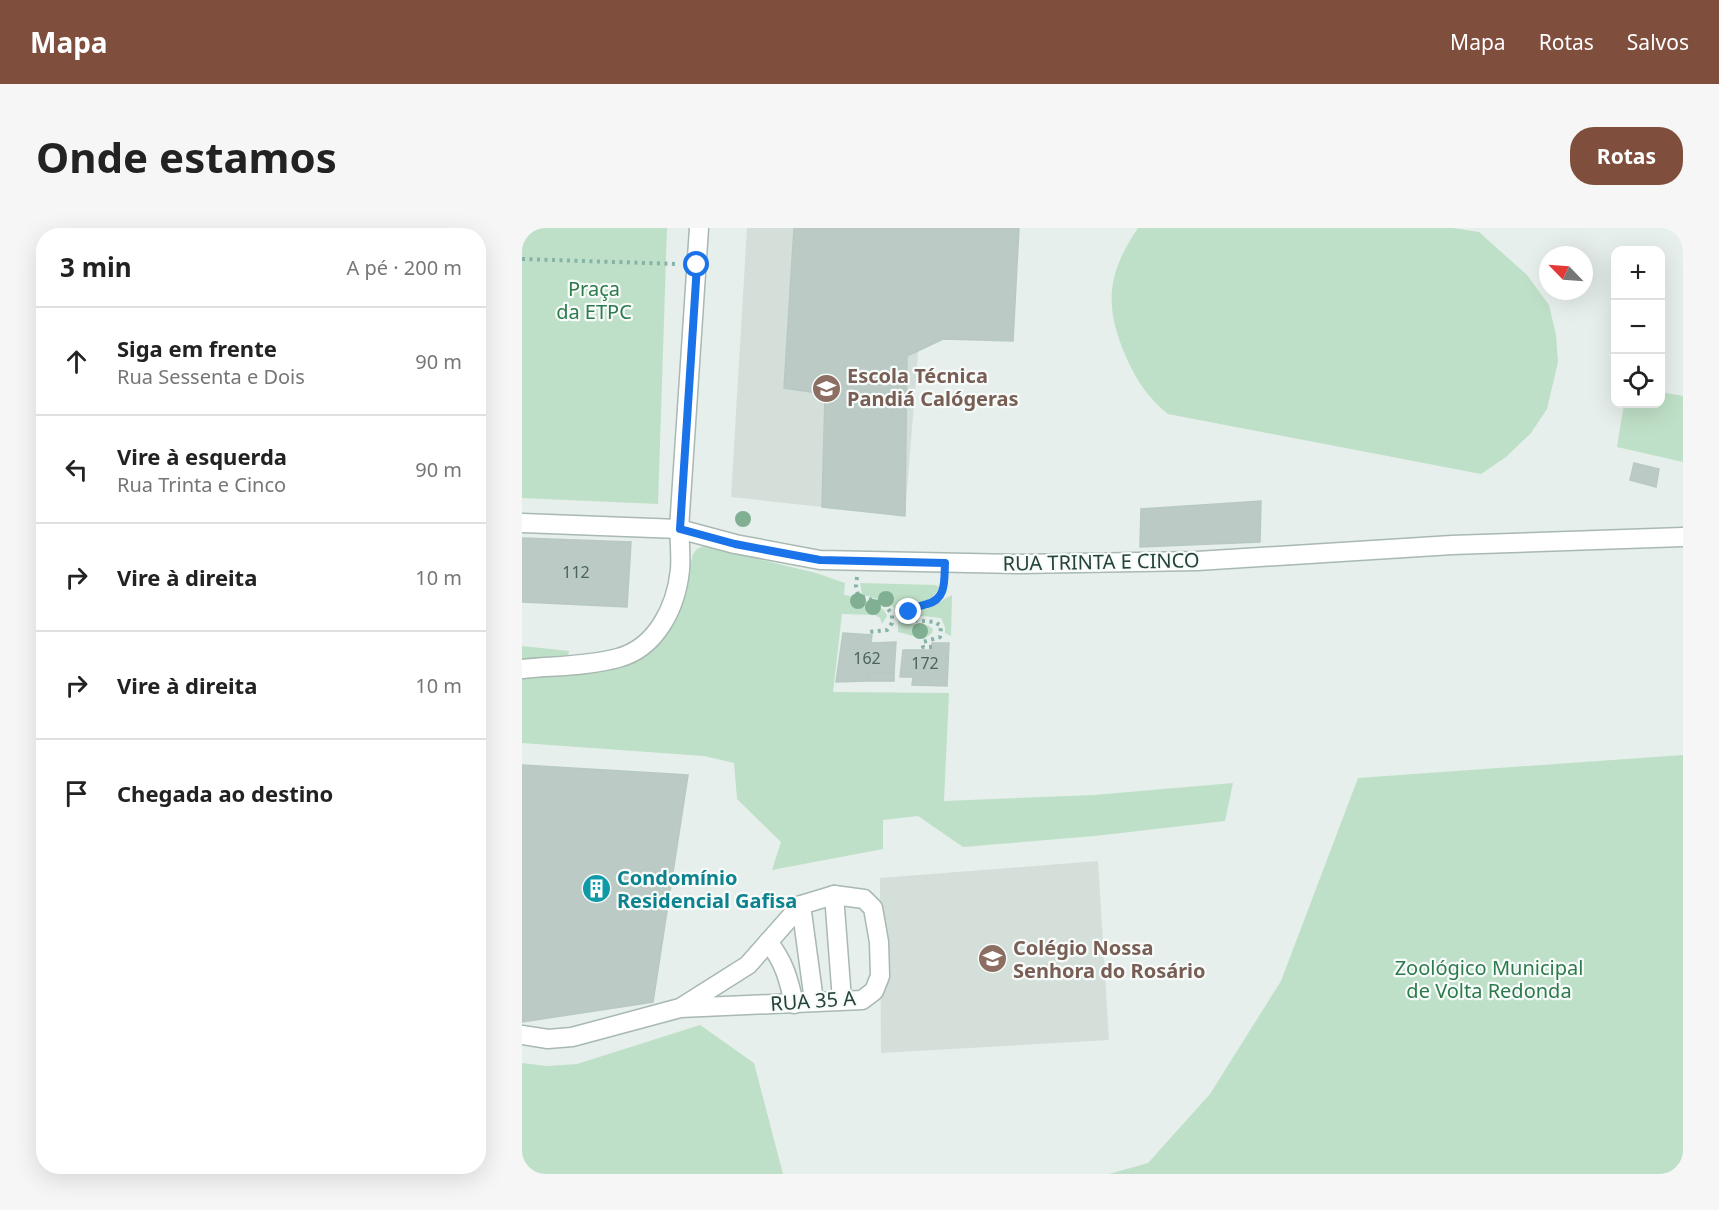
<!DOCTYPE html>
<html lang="pt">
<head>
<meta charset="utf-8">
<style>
	body { margin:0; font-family:"Noto Sans",sans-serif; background:#f6f6f6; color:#222 }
	.controls { position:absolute; right:18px; top:18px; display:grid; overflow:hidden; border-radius:12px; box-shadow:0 6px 24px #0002 }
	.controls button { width:54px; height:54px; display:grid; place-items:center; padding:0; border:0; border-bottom:2px solid #e0e0e0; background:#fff; color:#222; font:30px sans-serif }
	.compass { position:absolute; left:1017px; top:18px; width:54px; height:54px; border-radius:50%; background:#fff; box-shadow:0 6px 24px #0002; rotate:295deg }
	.stop { position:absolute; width:18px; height:18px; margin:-14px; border:4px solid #1a73e8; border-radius:50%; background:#fff }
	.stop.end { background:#1a73e8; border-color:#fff; box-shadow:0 2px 6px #0008 }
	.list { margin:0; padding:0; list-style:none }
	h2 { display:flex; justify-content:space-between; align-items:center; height:78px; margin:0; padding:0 24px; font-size:26px }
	h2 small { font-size:20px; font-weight:400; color:#767676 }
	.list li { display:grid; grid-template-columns:39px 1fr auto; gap:18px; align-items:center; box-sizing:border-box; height:108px; padding:0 24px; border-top:2px solid #e0e0e0 }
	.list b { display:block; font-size:22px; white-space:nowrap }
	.list p { margin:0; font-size:20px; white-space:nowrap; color:#767676 }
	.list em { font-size:20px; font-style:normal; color:#767676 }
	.icon { flex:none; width:33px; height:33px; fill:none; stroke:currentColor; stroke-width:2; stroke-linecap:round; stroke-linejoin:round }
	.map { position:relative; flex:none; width:1161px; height:946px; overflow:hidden; border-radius:24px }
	header { display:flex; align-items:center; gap:36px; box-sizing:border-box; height:84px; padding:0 30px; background:#804e3d; color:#fff }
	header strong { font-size:28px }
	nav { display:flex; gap:33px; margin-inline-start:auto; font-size:21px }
	.intro { display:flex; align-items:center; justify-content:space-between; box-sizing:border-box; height:144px; padding:0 36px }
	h1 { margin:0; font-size:42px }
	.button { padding:15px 27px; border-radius:24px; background:#804e3d; color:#fff; font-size:21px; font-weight:700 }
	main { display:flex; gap:36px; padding:0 36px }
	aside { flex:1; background:#fff; border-radius:24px; box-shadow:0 6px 24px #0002 }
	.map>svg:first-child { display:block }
	.built { fill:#d4dfda }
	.green { fill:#bfe0c8 }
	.building { fill:#bbcac4; stroke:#b8c9c2; stroke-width:1.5 }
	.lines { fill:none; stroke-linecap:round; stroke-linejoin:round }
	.minor-casing { stroke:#a8b8b2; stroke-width:21 }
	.path { stroke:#86b3a5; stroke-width:4; stroke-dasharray:3 4.5; stroke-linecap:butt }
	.minor { stroke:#fff; stroke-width:18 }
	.tree { fill:#80af93 }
	.route { stroke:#1a73e8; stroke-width:8 }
	.labels { text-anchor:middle; stroke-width:4.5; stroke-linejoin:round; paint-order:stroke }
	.number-label { font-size:16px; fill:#4a645c }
	.park-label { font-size:20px; fill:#2d7a4b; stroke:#f7fbf9 }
	.education-label { font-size:20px; font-weight:bold; fill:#785e54; stroke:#f7fbf9; text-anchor:start }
	.street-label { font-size:20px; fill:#24423a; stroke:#f7fbf9 }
	.culture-label { font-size:20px; font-weight:bold; fill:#0d838f; stroke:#f7fbf9; text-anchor:start }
</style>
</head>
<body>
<header>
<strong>Mapa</strong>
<nav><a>Mapa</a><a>Rotas</a><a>Salvos</a></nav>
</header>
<div class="intro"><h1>Onde estamos</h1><a class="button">Rotas</a></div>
<main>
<aside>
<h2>3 min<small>A pé · 200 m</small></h2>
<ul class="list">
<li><svg class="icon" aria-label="ahead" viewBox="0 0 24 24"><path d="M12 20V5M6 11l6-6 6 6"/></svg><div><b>Siga em frente</b><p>Rua Sessenta e Dois</p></div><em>90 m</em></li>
<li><svg class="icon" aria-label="left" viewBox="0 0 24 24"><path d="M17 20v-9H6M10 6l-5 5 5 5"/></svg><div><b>Vire à esquerda</b><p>Rua Trinta e Cinco</p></div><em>90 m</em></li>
<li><svg class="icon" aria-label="right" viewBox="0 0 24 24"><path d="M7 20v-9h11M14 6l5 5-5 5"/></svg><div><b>Vire à direita</b></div><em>10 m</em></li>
<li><svg class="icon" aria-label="right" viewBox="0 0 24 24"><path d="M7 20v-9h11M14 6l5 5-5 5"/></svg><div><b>Vire à direita</b></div><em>10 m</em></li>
<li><svg class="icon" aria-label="arrive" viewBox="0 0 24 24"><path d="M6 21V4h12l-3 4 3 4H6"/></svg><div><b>Chegada ao destino</b></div></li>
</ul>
</aside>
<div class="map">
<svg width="1161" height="946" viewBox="0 0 1161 946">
	<rect width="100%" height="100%" fill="#e6efeb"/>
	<g class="built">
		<path d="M225,0H406L383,288L209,269Z"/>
		<path d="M576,633L587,812L359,825L358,650Z"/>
	</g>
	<g class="green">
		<path d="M0,0H145L136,276L0,270Z"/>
		<path d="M616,0H931L957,4L1005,47L1027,77L1034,107L1036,134L1025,181L1009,205L984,229L959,246L646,186C628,172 614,152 605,131C582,79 584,47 616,0Z"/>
		<path d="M1139,164L1161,168V234L1095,219L1102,176H1138Z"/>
		<path d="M181,318L294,345L323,355L322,367C332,368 332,371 341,373C351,377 361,377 365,388L360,396L358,390L353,387L320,386L311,464L427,465L422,573L572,567L711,555L703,593L573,608L441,619L396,588L361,592V621L250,642L259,614L215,571L212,535L182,528L0,515V450L86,443L105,438L120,429L148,397L158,380L171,326L175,321Z"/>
		<path d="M338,355L413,357L418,359L409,371L385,378L380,392L383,395L407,398L411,401L410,405L402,411L376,404C378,370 365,376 340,366Z"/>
		<path d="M430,367L429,408L423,405V399L419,390L391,387L393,382L412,377Z"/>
		<path d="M0,418L47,423L46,429L0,433Z"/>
		<path d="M1161,527V946H587L626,935L688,866L759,753L836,550Z"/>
		<path d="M178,797L232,835L261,946H0V835L25,838L55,836Z"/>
	</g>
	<g class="building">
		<path d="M272,0H497L491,113L421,111L385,128L383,288L300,279L303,166L262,160Z"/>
		<path d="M1112,235L1137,241L1134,259L1108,252Z"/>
		<path d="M739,273L738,314L618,319L619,281Z"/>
		<path d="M0,310L109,314L105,379L0,374Z"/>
		<path d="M321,405L350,407L349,415L374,414L372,445H345V453L314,454Z"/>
		<path d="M410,415H427L425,458L390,457L391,449H378L381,422H409Z"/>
		<rect x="345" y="445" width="27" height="8"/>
		<path d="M0,537L166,547L131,774L0,794Z"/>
	</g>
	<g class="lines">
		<defs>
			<g id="minor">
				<path d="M0,295L157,301L213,316L298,332L496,336L675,333L930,317L1161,309"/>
				<path d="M0,441C29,438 68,438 96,430C134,420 154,380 158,342C159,329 158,315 157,301L177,0"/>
				<path d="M312,667L320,772"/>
				<path d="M279,677L292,773"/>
				<path d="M246,714C262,733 267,752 272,776"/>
				<path d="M0,807L26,811L50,809L158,780L340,772L352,763L358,748L357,714L351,680L342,671L312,667L279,677L226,737L158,780"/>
			</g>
		</defs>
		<use href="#minor" class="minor-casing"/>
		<g class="path">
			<path d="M0,31L156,36"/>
			<path d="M335,349L334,358L336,367L362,376L370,386V395L365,402L346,404V406"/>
			<path d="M410,419H401V414L418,409L419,398L413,394L390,392L386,387C395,366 419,389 422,351"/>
		</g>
		<use href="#minor" class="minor"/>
	</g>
	<g class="tree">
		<circle cx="221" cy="291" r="8"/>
		<circle cx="364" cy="371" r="8"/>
		<circle cx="336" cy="373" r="8"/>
		<circle cx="351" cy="379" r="8"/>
		<circle cx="398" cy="403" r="8"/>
	</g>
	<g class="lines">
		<path class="route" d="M175,37L158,301L213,316L298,332L423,335C422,352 425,371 405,376C398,378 392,379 387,384"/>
	</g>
	<defs>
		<symbol id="school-disc" viewBox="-11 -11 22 22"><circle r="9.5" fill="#8d6e63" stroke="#f7fbf9"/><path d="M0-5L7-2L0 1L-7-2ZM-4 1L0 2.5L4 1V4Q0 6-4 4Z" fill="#fff"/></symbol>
		<symbol id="building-disc" viewBox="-11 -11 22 22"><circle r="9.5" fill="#0f9aa8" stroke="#f7fbf9"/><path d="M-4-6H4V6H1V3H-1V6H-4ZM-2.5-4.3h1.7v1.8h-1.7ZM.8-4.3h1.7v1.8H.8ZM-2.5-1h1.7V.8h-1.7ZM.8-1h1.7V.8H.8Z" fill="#fff"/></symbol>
	</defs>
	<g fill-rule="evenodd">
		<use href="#school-disc" x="288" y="144" width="33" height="33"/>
		<use href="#building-disc" x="58" y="644" width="33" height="33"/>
		<use href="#school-disc" x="454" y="714" width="33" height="33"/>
	</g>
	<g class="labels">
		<g class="number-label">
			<text x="54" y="350">112</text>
			<text x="345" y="436">162</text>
			<text x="403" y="441">172</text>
		</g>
		<g class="park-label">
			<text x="72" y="68">Praça<tspan x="72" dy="23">da ETPC</tspan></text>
			<text x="967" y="747">Zoológico Municipal<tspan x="967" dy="23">de Volta Redonda</tspan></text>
		</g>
		<g class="education-label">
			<text x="325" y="155">Escola Técnica<tspan x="325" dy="23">Pandiá Calógeras</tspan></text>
			<text x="491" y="727">Colégio Nossa<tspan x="491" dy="23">Senhora do Rosário</tspan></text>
		</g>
		<g class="street-label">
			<text transform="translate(579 334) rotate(-1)" y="7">RUA TRINTA E CINCO</text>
			<text transform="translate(291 773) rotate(-4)" y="7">RUA 35 A</text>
		</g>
		<g class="culture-label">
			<text x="95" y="657">Condomínio<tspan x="95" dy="23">Residencial Gafisa</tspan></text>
		</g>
	</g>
</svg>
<div class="controls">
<button>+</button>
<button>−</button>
<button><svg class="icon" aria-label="locate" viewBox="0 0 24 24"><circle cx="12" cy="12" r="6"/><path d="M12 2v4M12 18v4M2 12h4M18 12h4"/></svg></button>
</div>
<svg class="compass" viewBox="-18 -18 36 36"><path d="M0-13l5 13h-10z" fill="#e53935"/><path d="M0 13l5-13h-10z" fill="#767676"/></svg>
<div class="stop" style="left:175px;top:37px"></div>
<div class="stop end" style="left:387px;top:384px"></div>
</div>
</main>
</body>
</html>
